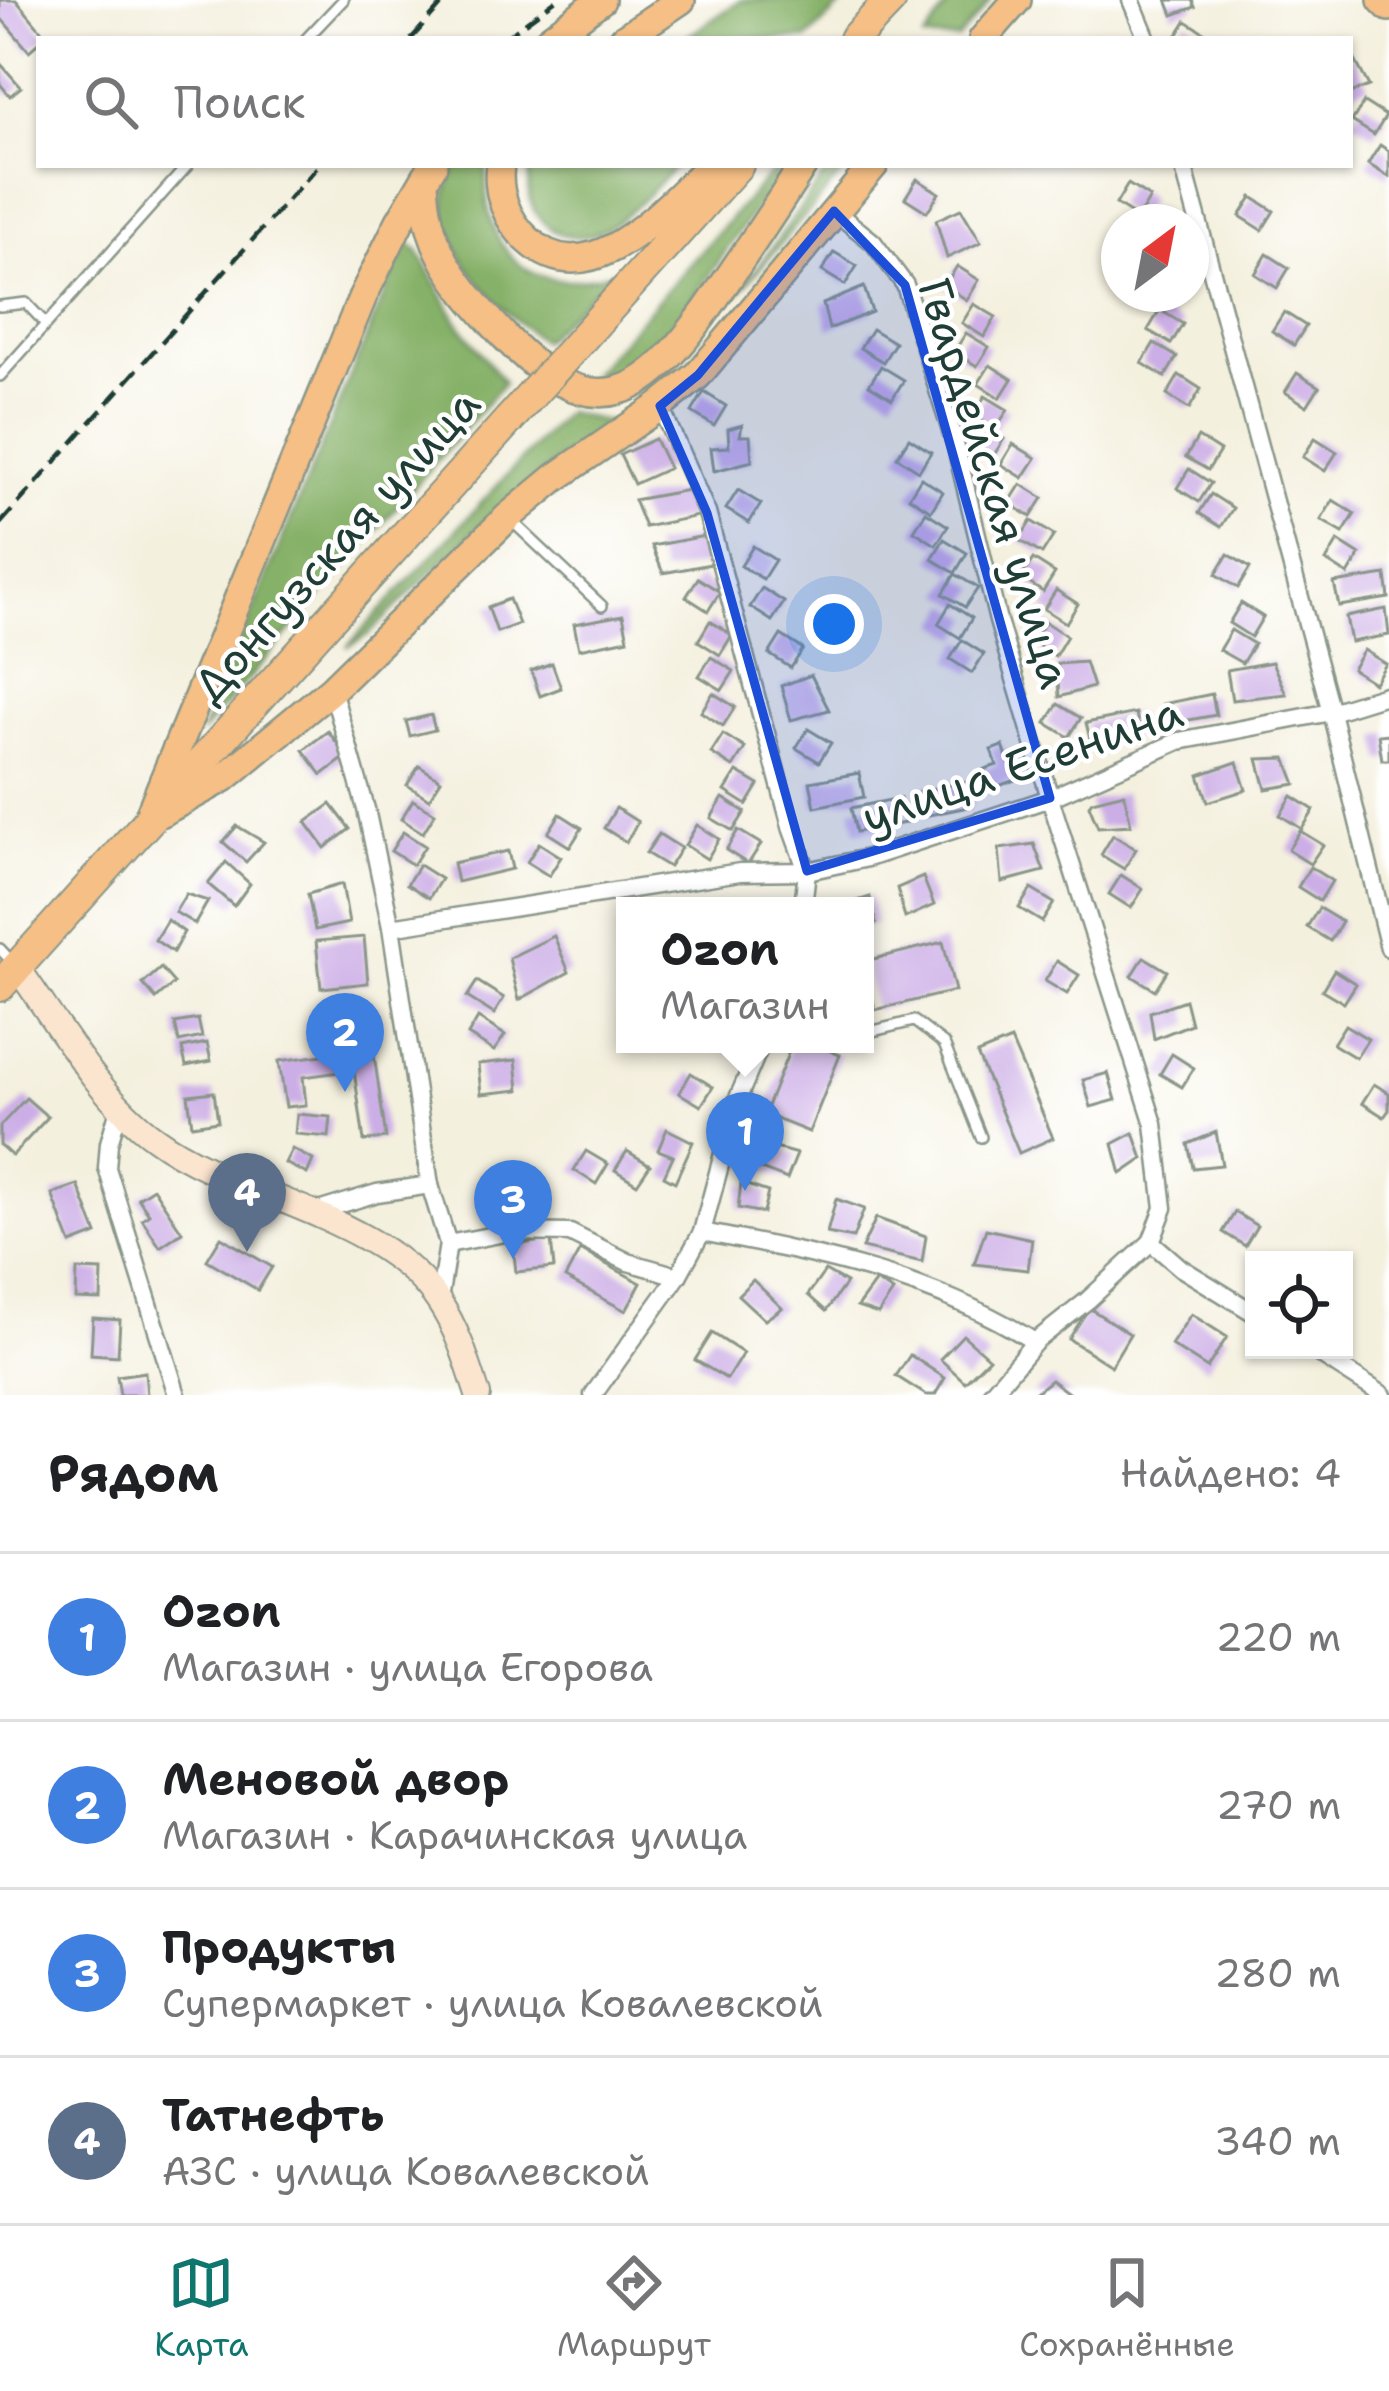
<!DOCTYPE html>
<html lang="ru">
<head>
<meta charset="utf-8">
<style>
	body { margin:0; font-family:"Shantell Sans",sans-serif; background:#f6f6f6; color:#202124 }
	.controls { position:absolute; right:36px; bottom:36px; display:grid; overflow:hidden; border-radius:0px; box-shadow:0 3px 9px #0004 }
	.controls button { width:108px; height:108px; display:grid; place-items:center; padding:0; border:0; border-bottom:3px solid #e0e0e0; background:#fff; color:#202124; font:60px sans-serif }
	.compass { position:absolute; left:1101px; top:204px; width:108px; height:108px; border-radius:50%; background:#fff; box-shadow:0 3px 9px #0004; rotate:32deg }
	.you { position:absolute; left:834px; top:624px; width:42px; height:42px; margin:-30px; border:9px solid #fff; border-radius:50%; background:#1a73e8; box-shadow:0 0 0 18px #1a73e833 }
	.badge { display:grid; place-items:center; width:78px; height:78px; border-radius:50%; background:#0f766e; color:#fff; font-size:39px; font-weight:700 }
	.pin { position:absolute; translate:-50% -99px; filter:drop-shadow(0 3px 6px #0008) }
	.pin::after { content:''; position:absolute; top:63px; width:42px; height:36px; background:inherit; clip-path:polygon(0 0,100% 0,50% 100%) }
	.popup { position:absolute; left:616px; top:897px; width:258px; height:156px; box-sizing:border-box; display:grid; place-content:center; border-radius:0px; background:#fff; filter:drop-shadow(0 3px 9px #0005); font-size:39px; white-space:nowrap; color:#757577 }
	.popup b { font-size:45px; color:#202124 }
	.popup::after { content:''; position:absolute; left:50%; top:100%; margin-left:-24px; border:24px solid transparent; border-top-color:#fff }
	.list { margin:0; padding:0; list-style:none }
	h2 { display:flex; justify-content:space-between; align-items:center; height:156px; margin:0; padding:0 48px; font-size:51px }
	h2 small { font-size:39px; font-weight:400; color:#757577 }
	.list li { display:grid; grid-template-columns:78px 1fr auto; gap:36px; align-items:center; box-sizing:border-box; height:168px; padding:0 48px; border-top:3px solid #e0e0e0 }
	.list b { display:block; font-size:45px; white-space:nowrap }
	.list p { margin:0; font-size:39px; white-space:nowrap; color:#757577 }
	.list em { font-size:39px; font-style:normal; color:#757577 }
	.icon { flex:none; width:66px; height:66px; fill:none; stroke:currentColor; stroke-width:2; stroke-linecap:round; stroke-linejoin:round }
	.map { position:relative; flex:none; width:1389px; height:1395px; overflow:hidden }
	.search { position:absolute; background:#fff; box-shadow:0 3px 9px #0004; left:36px; right:36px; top:36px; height:132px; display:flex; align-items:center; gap:30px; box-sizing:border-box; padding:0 42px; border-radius:0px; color:#757577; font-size:45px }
	.sheet { height:828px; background:#fff }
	nav { display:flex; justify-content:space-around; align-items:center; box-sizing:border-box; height:168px; border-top:3px solid #e0e0e0; background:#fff; font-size:33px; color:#757577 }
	nav a { display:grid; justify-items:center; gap:6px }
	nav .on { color:#0f766e }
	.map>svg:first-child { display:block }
	.forest { fill:#86b168; stroke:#52774e; stroke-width:3 }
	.building { fill:#ccaee6 }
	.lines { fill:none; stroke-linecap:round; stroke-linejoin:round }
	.lane-casing { stroke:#8a9689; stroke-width:14 }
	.street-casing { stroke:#8a9689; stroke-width:21 }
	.secondary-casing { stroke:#8a9689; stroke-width:28 }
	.primary-casing { stroke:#8a9689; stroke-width:32 }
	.highway-casing { stroke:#8a9689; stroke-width:34 }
	.lane { stroke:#fff; stroke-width:9 }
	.street { stroke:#fff; stroke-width:16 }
	.secondary { stroke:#fbe5cf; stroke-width:24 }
	.primary { stroke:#f5bf86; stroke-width:27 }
	.highway { stroke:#f5bf86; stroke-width:30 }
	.rail { stroke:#1f3d34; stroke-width:4.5; stroke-dasharray:18 9; stroke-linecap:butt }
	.highway-bridge-casing { stroke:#8a9689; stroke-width:34; stroke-linecap:butt }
	.highway-bridge { stroke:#f5bf86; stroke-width:30 }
	.marked { fill:#1d4ed8; fill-opacity:0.2; stroke:#1d4ed8; stroke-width:9; stroke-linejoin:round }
	.labels { text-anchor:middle; stroke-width:9; stroke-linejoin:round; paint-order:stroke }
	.street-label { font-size:45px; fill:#1f3d34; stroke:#fff }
</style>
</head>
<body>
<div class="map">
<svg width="1389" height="1395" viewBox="0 0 1389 1395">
	<rect width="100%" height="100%" fill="#fff"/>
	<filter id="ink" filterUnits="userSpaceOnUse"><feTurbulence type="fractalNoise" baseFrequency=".00833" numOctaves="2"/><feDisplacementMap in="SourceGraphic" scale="24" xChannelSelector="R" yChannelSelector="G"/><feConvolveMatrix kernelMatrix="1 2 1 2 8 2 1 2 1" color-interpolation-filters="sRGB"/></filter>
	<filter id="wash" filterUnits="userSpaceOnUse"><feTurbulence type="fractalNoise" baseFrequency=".004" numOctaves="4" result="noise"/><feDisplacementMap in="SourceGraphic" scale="48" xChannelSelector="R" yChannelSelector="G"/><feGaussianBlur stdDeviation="2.7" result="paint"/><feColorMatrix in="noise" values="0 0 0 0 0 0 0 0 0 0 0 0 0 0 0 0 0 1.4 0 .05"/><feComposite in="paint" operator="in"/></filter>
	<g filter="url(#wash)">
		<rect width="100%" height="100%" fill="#f4f0de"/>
		<g class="forest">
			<path d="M741,0H847L807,39H684Z"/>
			<path d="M952,0H991L958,39H924Z"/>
			<path d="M456,165H487C478,249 532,303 614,271L542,341C501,311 453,265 445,212C443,198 451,177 456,165Z"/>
			<path d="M529,165H677C645,196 592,265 546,225C526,207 528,190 529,165Z"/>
			<path d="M778,165H785L656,353L632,374H592Z"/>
			<path d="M832,165H849L737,295Z"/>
			<path d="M406,242L418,251L456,320L504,383L201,734Z"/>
			<path d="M566,412L610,423C515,486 449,554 369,634L347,647Z"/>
		</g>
		<g id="blocks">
			<g class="building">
				<path d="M0,0H16L46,36L29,51L0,17Z"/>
				<path d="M1167,0H1192L1195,7L1173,15Z"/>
				<path d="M1186,21L1207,34L1204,39L1176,37Z"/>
				<path d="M1350,51L1369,86L1350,93Z"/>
				<path d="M0,63L21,87L10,96L0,84Z"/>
				<path d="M1364,102L1386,116L1374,135L1352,121Z"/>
				<path d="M1380,145L1389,151V177L1368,164Z"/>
				<path d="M917,179L939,193L927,212L905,198Z"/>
				<path d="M1128,184L1150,198L1138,218L1116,204Z"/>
				<path d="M1252,197L1274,211L1262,230L1240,216Z"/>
				<path d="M961,209L981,242L947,258L936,220Z"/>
				<path d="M834,252L857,266L845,285L822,271Z"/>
				<path d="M1267,254L1289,268L1277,288L1255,274Z"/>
				<path d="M957,266L979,280L967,300L945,286Z"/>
				<path d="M864,287L872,312L829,329L823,304Z"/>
				<path d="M974,304L996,317L984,337L962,323Z"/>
				<path d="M1160,310L1183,324L1171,344L1148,330Z"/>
				<path d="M1284,312L1306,326L1294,345L1272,331Z"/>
				<path d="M872,329L895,343L883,362L860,348Z"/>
				<path d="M966,333L989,347L977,366L954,352Z"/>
				<path d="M1154,343L1177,357L1165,377L1142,363Z"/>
				<path d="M990,365L1012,379L1000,398L978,384Z"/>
				<path d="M881,366L904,380L892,399L869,385Z"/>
				<path d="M1297,373L1319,387L1307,406L1285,392Z"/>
				<path d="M1179,375L1201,389L1189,409L1167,395Z"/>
				<path d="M704,392L726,406L714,426L692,412Z"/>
				<path d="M985,396L1008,410L995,429L973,415Z"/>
				<path d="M742,425L740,436H750L752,461L714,471L711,448L729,447L728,429Z"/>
				<path d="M982,425L1004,439L992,458L970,444Z"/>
				<path d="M1198,437L1220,451L1208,470L1186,457Z"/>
				<path d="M909,438L931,452L919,471L897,457Z"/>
				<path d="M1315,438L1337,452L1325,471L1303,457Z"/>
				<path d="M655,439L669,468L634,484L620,455Z"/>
				<path d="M1013,444L1036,458L1023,478L1001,464Z"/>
				<path d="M1189,469L1211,483L1199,502L1177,488Z"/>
				<path d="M921,478L943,492L931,511L909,497Z"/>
				<path d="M1021,484L1043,498L1031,517L1009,503Z"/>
				<path d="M688,490L698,516L645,527L634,500Z"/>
				<path d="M738,490L761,504L749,523L726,509Z"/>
				<path d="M1211,494L1233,508L1221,527L1199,513Z"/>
				<path d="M1333,500L1355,514L1343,533L1321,520Z"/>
				<path d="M926,512L948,526L936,545L914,531Z"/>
				<path d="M1031,521L1054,535L1042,554L1019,540Z"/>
				<path d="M705,536L716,563L663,573L652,546Z"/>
				<path d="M944,539L967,553L955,573L932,559Z"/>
				<path d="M1338,541L1360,555L1348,575L1326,561Z"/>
				<path d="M753,546L775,560L763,579L741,566Z"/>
				<path d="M1228,554L1250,568L1238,588L1216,574Z"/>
				<path d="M1033,559L1055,573L1043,592L1021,578Z"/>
				<path d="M955,574L978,588L965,607L943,594Z"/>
				<path d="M1386,575L1389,598L1339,606L1334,583Z"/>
				<path d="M698,578L720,592L708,611L686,597Z"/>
				<path d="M762,588L784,602L772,621L750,607Z"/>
				<path d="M1056,590L1078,604L1066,623L1044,609Z"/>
				<path d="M509,599L519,624L497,632L488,607Z"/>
				<path d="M1241,603L1263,617L1251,637L1229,623Z"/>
				<path d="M950,604L972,618L960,638L938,624Z"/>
				<path d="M1386,609L1389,635L1351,642L1346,617Z"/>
				<path d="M623,615L628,639L579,649L574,624Z"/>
				<path d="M710,621L732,635L720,655L698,641Z"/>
				<path d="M1045,622L1067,636L1055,656L1033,642Z"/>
				<path d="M1231,630L1254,644L1242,663L1219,650Z"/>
				<path d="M781,635L803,649L791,668L769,654Z"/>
				<path d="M962,640L984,654L972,673L950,659Z"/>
				<path d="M1364,650L1386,664L1374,683L1352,669Z"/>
				<path d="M711,657L734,671L722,690L699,676Z"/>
				<path d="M1085,662L1093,687L1059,697L1057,664Z"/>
				<path d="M1272,662L1286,694L1232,700L1227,670Z"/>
				<path d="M552,663L561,688L540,696L531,671Z"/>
				<path d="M811,675L829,710L791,720L781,686Z"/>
				<path d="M713,693L735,707L723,726L701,712Z"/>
				<path d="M1212,694L1216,715L1167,724L1163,704Z"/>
				<path d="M1058,704L1081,718L1069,737L1046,723Z"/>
				<path d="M1136,713L1140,734L1091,743L1086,723Z"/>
				<path d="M431,715L435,730L410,736L406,721Z"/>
				<path d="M808,729L831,743L819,762L796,748Z"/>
				<path d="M328,731L347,756L322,775L303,750Z"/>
				<path d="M723,734L745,748L733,767L711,753Z"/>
				<path d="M1389,734V760H1382L1378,735Z"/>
				<path d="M1003,746L1015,780L990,789L983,770L997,765L991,750Z"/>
				<path d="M1286,758L1296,784L1266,789L1258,759Z"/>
				<path d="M1237,762L1246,790L1208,802L1199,775Z"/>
				<path d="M419,766L441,780L429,799L407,785Z"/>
				<path d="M737,772L759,785L747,805L725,791Z"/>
				<path d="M859,773L864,797L815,807L810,782Z"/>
				<path d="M968,782L973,806L924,816L919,791Z"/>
				<path d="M1124,793L1131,825L1098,827L1089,805L1092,801Z"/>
				<path d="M1292,796L1314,810L1302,829L1280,815Z"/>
				<path d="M723,798L745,812L733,831L711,818Z"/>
				<path d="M900,798L905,823L856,832L851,808Z"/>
				<path d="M413,800L435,813L423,833L401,819Z"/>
				<path d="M331,804L350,829L325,848L306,822Z"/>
				<path d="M616,808L638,822L626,842L604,828Z"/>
				<path d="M560,814L582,828L570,847L548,833Z"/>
				<path d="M697,825L719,839L707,859L685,845Z"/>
				<path d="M237,826L264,842L246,862L223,842Z"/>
				<path d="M738,830L761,844L748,864L726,850Z"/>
				<path d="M1300,831L1323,845L1310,864L1288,850Z"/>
				<path d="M403,832L425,846L413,865L391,851Z"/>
				<path d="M659,834L681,848L669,867L646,853Z"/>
				<path d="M1113,835L1136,849L1124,869L1101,855Z"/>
				<path d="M539,843L561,857L549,876L527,862Z"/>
				<path d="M1034,844L1044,871L1002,882L999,849Z"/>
				<path d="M508,851L512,869L457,882L453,863Z"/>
				<path d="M226,862L250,884L234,906L208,884Z"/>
				<path d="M419,865L441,879L429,898L407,884Z"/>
				<path d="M1310,867L1332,881L1320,901L1298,887Z"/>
				<path d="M1121,875L1143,889L1131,908L1109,894Z"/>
				<path d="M923,877L934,905L905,918L897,888Z"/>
				<path d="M342,884L349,923L315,930L308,894Z"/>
				<path d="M1031,889L1054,903L1042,922L1019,908Z"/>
				<path d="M186,894L208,901L195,924L175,912Z"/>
				<path d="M870,897L876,924L865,927V906L845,905Z"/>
				<path d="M1319,908L1342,922L1330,941L1307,927Z"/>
				<path d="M167,920L184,932L173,952L155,940Z"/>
				<path d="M554,936L569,972L519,1000L509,958Z"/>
				<path d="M364,937L368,983L321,988L316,941Z"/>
				<path d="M943,942L955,991L875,1010L865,961Z"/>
				<path d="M1144,957L1167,971L1155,990L1132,976Z"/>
				<path d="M1057,961L1079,975L1067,994L1045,981Z"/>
				<path d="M161,968L174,983L156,999L143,984Z"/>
				<path d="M1334,970L1356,984L1344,1003L1322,990Z"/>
				<path d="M477,981L504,998L494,1014L467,997Z"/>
				<path d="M1185,1000L1191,1024L1154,1039L1150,1012Z"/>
				<path d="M478,1018L505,1035L494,1051L468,1035Z"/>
				<path d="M198,1019L202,1037L179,1042L175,1023Z"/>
				<path d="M365,1019L369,1042L341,1047L337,1023Z"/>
				<path d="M1345,1025L1368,1039L1356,1058L1333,1044Z"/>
				<path d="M1011,1040L1053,1138L1019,1153L977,1054Z"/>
				<path d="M207,1043L211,1061L186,1066L182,1048Z"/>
				<path d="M792,1044H813L840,1055L809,1132L764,1114Z"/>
				<path d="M373,1048L386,1138L364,1141L354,1070L303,1077L306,1105L286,1107L279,1061Z"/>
				<path d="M1172,1054L1194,1068L1182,1087L1160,1074Z"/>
				<path d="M516,1060L519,1090L481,1094L478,1064Z"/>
				<path d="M691,1073L713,1087L701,1106L679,1093Z"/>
				<path d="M1108,1073L1116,1100L1091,1107L1083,1080Z"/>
				<path d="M1374,1084L1389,1093V1110L1384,1117L1362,1103Z"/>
				<path d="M214,1092L218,1121L192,1125L188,1095Z"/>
				<path d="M26,1098L48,1117L12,1156L0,1145V1126Z"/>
				<path d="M297,1114L331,1117L329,1137L295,1134Z"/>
				<path d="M667,1129L693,1142L675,1182L664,1176L673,1156L658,1150Z"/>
				<path d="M1216,1132L1222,1165L1193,1168L1188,1144Z"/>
				<path d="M1134,1133L1143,1159L1121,1174L1113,1144Z"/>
				<path d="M761,1144L797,1154L787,1179L753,1166Z"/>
				<path d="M292,1149L313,1160L307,1174L285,1163Z"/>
				<path d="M586,1151L608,1164L596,1184L574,1170Z"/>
				<path d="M627,1151L650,1165L637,1184L615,1170Z"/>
				<path d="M741,1183L768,1192L763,1213L738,1208Z"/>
				<path d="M78,1185L97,1234L71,1244L52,1194Z"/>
				<path d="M153,1188L182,1232L160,1247L142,1219L149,1214L138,1198Z"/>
				<path d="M836,1199L864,1209L853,1238L827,1233Z"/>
				<path d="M1235,1212L1257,1226L1245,1246L1223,1232Z"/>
				<path d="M876,1218L926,1236L922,1262L862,1248Z"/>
				<path d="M986,1229L1032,1239L1028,1270L974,1264Z"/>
				<path d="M221,1237L272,1267L258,1290L207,1260Z"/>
				<path d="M551,1240L554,1268L516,1272L513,1245Z"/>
				<path d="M580,1250L641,1283L626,1311L565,1278Z"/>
				<path d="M77,1270L102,1271L101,1300L76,1299Z"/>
				<path d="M825,1271L846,1283L826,1311L808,1295Z"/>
				<path d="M753,1280L782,1308L765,1320L738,1295Z"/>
				<path d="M876,1281L893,1292L878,1314L857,1307Z"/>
				<path d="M1089,1308L1130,1334L1111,1366L1069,1339Z"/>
				<path d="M1191,1314L1227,1337L1207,1368L1171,1345Z"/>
				<path d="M93,1318L120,1320L118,1356L91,1354Z"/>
				<path d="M712,1333L743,1353L727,1379L695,1360Z"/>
				<path d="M963,1335L989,1358L965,1382L940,1359Z"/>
				<path d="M910,1355L945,1378L935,1395H926L896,1376Z"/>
				<path d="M145,1372L147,1395H120L117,1376Z"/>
				<path d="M1051,1380L1071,1395H1032Z"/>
			</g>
		</g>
	</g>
	<g filter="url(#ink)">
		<use href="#blocks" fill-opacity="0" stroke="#8a9689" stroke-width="3"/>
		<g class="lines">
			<defs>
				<g id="lane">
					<path d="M306,39L343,0"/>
					<path d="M0,306L26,303L46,324"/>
					<path d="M0,376L188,165"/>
					<path d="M512,521L602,606"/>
					<path d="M0,949L13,963"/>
					<path d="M865,1033L914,1021L944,1044L981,1137"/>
				</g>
				<g id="street">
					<path d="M1131,0L1147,39"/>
					<path d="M1183,165L1331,712L1389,948"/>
					<path d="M834,211L873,242L905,285L955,444L998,621L1050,798L1154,1124L1164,1208L1151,1242L1088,1300L1035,1342L990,1395"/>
					<path d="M660,406L707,513L792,830L807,871L803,906"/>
					<path d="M332,689L366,809L391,927L430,1185L448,1244L439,1300"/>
					<path d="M391,927L740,872L807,871L868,858L1050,798L1179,741L1331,712L1389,694"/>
					<path d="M119,1109L109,1143L107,1168L177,1395"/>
					<path d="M315,1212L377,1193L430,1185"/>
					<path d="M702,1232C821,1255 930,1276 1035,1342"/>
					<path d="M1151,1242L1181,1268L1254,1313"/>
					<path d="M448,1244L510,1232L570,1233L628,1262L678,1276"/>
					<path d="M1313,1350L1383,1395"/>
					<path d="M593,1395L678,1276L702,1232L738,1098L761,1044"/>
				</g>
				<path id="secondary" d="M17,967C57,1023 99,1098 155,1138C235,1197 382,1215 439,1302C458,1330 468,1364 478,1395"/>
				<g id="primary">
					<path d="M1382,0L1389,7"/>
					<path d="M549,39L601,0"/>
					<path d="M623,39L681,0"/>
					<path d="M983,39L1017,0"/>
					<path d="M500,165C496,193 507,221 528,240C591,298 665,207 711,165"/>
					<path d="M424,181C426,247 453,279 495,326C597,439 649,396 721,289C749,248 777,207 803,165"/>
					<path d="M162,812L224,778L332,689L508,517L555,478L660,406L698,375L874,165"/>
					<path d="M149,816L363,296L400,221L433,165"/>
				</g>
				<g id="highway">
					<path d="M854,39L891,0"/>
					<path d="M604,314L738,165"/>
					<path d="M0,986L509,420"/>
				</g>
			</defs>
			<use href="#lane" class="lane-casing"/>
			<use href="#street" class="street-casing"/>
			<use href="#secondary" class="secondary-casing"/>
			<use href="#primary" class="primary-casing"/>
			<use href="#highway" class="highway-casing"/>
			<use href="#lane" class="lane"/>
			<use href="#street" class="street"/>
			<use href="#secondary" class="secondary"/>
			<use href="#primary" class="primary"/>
			<use href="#highway" class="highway"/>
			<g class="rail">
				<path d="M411,39L446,0"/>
				<path d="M503,39L556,0"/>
				<path d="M0,524L319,165"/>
			</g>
			<defs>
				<path id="highway-bridge" d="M509,420L604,314"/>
			</defs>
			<use href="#highway-bridge" class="highway-bridge-casing"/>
			<use href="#highway-bridge" class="highway-bridge"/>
		</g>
	</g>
	<path class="marked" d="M834,211L905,285L1050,798L807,871L707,513L660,406L698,375Z"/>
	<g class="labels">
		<g class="street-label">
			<text transform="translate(995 483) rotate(73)" y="16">Гвардейская улица</text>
			<text transform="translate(336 545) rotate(-48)" y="16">Донгузская улица</text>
			<text transform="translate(1022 764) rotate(-19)" y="16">улица Есенина</text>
		</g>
	</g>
</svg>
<div class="controls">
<button><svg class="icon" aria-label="locate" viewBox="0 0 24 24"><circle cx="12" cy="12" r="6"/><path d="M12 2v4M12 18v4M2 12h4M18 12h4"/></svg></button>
</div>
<svg class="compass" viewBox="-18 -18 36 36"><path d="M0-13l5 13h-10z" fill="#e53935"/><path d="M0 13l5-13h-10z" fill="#757577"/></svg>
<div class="you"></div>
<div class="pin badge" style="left:745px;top:1191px;background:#3f7fe0">1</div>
<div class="popup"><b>Ozon</b>Магазин</div>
<div class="pin badge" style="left:345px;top:1092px;background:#3f7fe0">2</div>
<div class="pin badge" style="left:513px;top:1259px;background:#3f7fe0">3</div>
<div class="pin badge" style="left:247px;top:1252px;background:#5c6f8a">4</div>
<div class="search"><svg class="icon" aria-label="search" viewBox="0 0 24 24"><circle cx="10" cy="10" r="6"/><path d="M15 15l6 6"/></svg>Поиск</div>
</div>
<section class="sheet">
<h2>Рядом<small>Найдено: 4</small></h2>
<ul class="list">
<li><span class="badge" style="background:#3f7fe0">1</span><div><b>Ozon</b><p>Магазин · улица Егорова</p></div><em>220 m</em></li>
<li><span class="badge" style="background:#3f7fe0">2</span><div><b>Меновой двор</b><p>Магазин · Карачинская улица</p></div><em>270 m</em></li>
<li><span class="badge" style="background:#3f7fe0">3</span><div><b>Продукты</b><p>Супермаркет · улица Ковалевской</p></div><em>280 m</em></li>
<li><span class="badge" style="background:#5c6f8a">4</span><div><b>Татнефть</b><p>АЗС · улица Ковалевской</p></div><em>340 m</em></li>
</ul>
</section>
<nav>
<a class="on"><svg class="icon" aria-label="map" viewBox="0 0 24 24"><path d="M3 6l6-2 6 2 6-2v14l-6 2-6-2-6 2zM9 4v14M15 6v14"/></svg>Карта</a>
<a><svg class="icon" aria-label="directions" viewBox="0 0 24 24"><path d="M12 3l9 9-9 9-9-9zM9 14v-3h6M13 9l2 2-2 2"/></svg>Маршрут</a>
<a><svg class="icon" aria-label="saved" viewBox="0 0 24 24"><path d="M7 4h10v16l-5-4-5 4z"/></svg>Сохранённые</a>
</nav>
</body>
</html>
